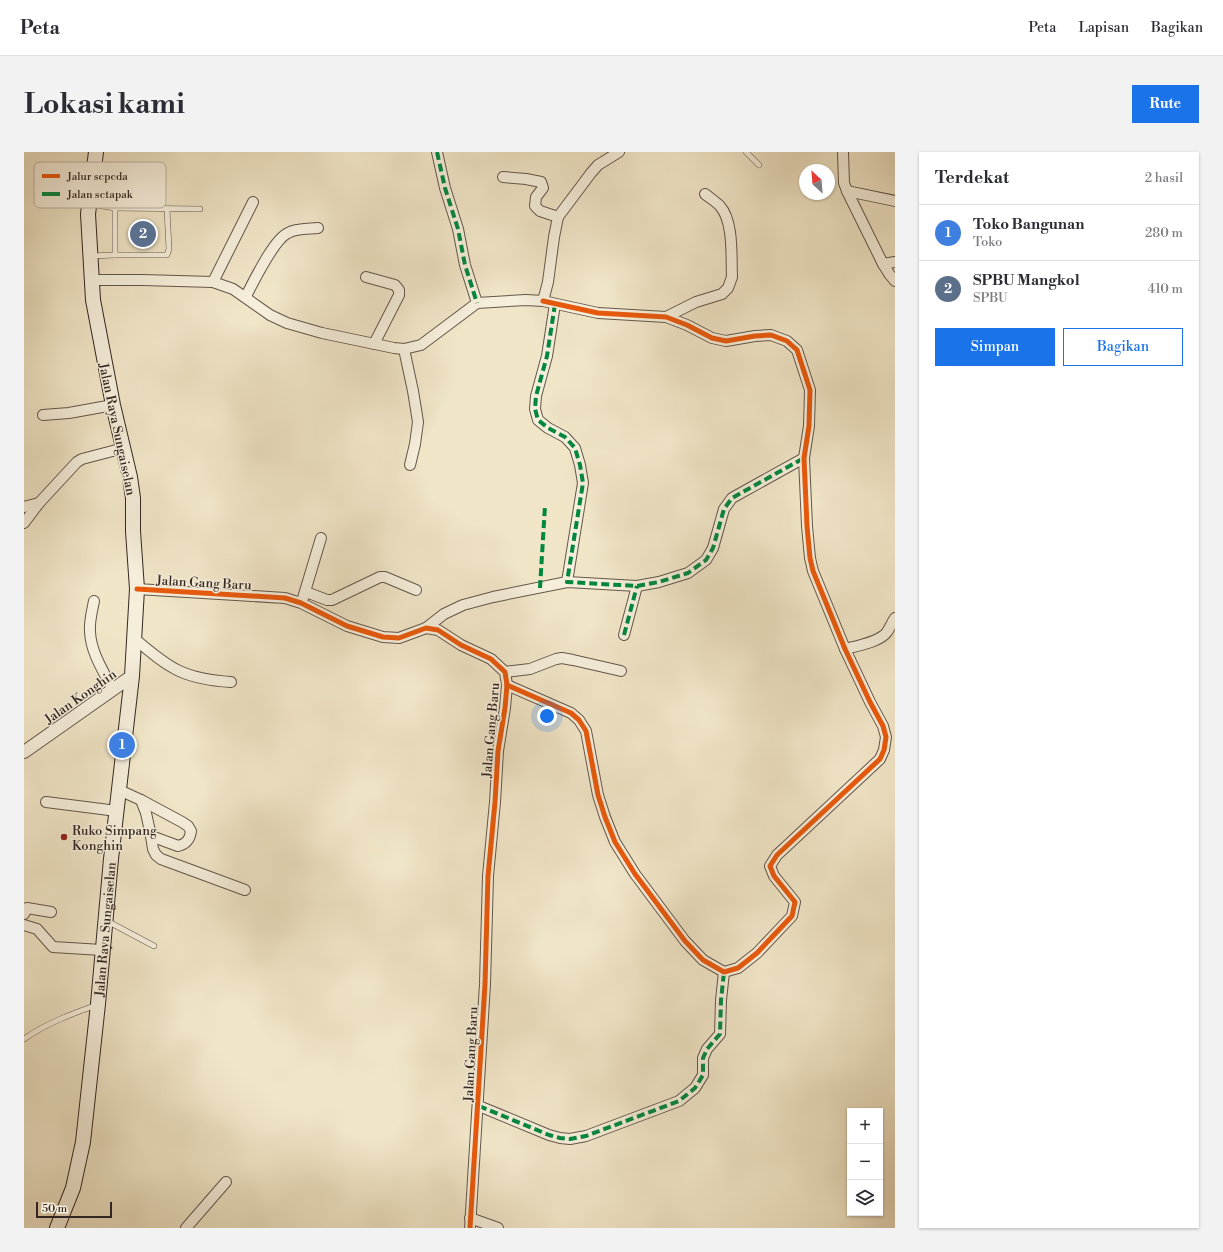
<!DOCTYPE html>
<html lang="id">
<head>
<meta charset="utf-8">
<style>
	body { margin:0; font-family:"Libre Bodoni",serif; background:#f2f2f3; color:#2b2b33 }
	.controls { position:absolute; right:12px; bottom:12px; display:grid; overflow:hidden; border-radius:0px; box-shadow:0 1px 3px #0004 }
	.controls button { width:36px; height:36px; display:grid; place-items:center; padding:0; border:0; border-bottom:1px solid #e1e1e2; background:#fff; color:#2b2b33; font:20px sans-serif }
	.compass { position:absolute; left:775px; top:12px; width:36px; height:36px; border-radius:50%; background:#fff; box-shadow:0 1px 3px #0004; rotate:334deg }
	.scale { position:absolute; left:12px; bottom:10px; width:76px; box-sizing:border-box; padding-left:4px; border:2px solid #342621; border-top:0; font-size:11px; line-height:14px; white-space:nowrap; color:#342621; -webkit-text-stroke:3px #f5eedb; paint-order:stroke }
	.you { position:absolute; left:523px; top:564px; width:14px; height:14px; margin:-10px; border:3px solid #fff; border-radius:50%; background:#1a73e8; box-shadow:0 0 0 6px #1a73e833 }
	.badge { display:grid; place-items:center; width:26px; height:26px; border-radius:50%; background:#1a73e8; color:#fff; font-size:13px; font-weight:700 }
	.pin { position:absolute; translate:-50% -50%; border:2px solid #fff; box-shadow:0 1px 4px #0006 }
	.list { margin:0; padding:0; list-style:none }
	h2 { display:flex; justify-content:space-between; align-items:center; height:52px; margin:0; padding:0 16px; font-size:17px }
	h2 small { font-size:13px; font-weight:400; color:#7c7c81 }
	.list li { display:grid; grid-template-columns:26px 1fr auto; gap:12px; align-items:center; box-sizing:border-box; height:56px; padding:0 16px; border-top:1px solid #e1e1e2 }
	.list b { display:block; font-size:15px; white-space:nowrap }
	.list p { margin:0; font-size:13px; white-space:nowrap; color:#7c7c81 }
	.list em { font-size:13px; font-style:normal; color:#7c7c81 }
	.actions { display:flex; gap:8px; padding:12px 16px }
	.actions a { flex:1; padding:9px 0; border:1px solid #1a73e8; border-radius:0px; text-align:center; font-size:14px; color:#1a73e8 }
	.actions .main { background:#1a73e8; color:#fff }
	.icon { flex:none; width:22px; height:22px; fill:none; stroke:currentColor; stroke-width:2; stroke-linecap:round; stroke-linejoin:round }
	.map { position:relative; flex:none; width:871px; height:1076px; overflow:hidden; border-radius:0px }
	header { display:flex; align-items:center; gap:24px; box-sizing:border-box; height:56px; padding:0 20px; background:#fff; border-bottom:1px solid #e1e1e2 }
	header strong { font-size:19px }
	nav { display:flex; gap:22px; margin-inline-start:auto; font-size:14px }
	.intro { display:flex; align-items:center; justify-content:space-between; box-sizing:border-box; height:96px; padding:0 24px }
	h1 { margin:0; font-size:28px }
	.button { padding:10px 18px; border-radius:0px; background:#1a73e8; color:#fff; font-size:14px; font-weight:700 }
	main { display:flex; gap:24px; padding:0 24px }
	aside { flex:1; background:#fff; border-radius:0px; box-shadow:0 1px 3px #0004 }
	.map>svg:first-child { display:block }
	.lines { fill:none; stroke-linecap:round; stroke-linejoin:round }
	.service-casing { stroke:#63564a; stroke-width:6 }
	.minor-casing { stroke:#63564a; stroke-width:12 }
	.tertiary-casing { stroke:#63564a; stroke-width:14 }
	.secondary-casing { stroke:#342621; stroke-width:16 }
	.service { stroke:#f5eedb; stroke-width:5 }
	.minor { stroke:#f5eedb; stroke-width:10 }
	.tertiary { stroke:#f5eedb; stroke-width:12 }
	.secondary { stroke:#f5eedb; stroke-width:14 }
	.quiet { stroke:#00873e; stroke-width:4; stroke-dasharray:8 4; stroke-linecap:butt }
	.cycleway-casing { stroke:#f5eedb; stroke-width:8 }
	.cycleway { stroke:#e8590c; stroke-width:5 }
	.poi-dot { fill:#8f2418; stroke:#f5eedb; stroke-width:1.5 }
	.labels { text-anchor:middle; stroke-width:3; stroke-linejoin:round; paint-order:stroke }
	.street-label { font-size:13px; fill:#342621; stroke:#f5eedb }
	.poi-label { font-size:13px; fill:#342621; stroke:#f5eedb; text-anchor:start }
	.key { fill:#f5eedb; stroke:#bbb2a3; stroke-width:1 }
	.key-label { font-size:11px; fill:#342621 }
</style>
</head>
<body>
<header>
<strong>Peta</strong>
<nav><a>Peta</a><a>Lapisan</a><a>Bagikan</a></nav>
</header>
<div class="intro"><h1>Lokasi kami</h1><a class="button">Rute</a></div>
<main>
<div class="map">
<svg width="871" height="1076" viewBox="0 0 871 1076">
	<rect width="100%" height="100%" fill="#f0e5c7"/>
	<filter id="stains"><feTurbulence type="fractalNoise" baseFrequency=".005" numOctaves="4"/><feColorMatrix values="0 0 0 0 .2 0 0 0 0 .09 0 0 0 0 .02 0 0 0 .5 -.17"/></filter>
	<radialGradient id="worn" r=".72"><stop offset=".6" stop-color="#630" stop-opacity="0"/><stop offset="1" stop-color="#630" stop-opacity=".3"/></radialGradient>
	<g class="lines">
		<defs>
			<g id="service">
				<path d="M722,0L735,13"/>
				<path d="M66,52L91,56V103L67,104"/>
				<path d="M91,56L176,57"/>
				<path d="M91,103H143L145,97L143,57"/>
				<path d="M83,769L130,794"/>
				<path d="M0,887C23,871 47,862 73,853"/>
			</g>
			<g id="minor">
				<path d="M413,0L421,36L434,77L441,113L453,151"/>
				<path d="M819,0L820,31L823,39L859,112L866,123L871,129"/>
				<path d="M479,25L502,27L517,30L519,36L512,45L511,54L516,59L534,65"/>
				<path d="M823,39L871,49"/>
				<path d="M859,112L871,110"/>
				<path d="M342,125L371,133L375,138V143L350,192"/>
				<path d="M67,128H118L189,130L209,137L246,163L263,171L298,181L370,196L380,197L397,193L453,151L502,148L519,149L524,130L530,85L534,65L567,21L574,13L595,0"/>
				<path d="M189,130L229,50"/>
				<path d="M222,144C230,129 250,87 264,81C272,76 285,77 294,76"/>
				<path d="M531,152L523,204L512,244L511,257L514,268L524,276L541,285L551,296L556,313L559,331L543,430"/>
				<path d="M642,165L672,150L698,142L704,136L708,125C707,105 710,70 696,54C691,49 686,46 681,42"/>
				<path d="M380,197L389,239L394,270L391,292L386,313"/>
				<path d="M19,263L45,261L89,253"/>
				<path d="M0,355L15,351L53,310L58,307L100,296"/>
				<path d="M0,371L15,351"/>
				<path d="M113,437L261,446L277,451L323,474L359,485L375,486L402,476L414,478L437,493L467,507L481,520L483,533L481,556L474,599L471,650L464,724L461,832L446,1076"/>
				<path d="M282,440L303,448H308L356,425H361L392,438"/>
				<path d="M279,446L297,386"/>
				<path d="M70,449C68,459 65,470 66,480C67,501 80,520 89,538"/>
				<path d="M402,476L420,462L439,453L469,445L543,430L613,434L635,430L664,421L682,408L689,396L700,357L708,346L780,306"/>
				<path d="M600,483L613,434"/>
				<path d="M111,487C146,517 160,527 207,530"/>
				<path d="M821,497C833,494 856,490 863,480C866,476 868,470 871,466"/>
				<path d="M481,520L506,517L532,507L538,506L549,508L597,519"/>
				<path d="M483,533L547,561L555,568L562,579L574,643L581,665L591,690L611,722L661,789L679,808L700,820L714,816L733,801L768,764L771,750L750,724L746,714L753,703L856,607L860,598L862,585L859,574L846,550L821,497L789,419L786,406L783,374L780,306L785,274L786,238L773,198L763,189L747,183L731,184L702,189L688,186L663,173L642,165L574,161L519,149"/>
				<path d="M95,638L117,648L158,670L164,674L167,679C166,687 163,692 154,694L127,684"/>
				<path d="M117,648L122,661L127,684L129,697L132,703L137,707L221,738"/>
				<path d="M22,650L93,659"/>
				<path d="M0,762L3,756L27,760"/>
				<path d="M0,773L13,777L29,795L78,798"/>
				<path d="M455,954L525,983L536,986L546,987L562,984L655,949L671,936L679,923V906L683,897L696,882L697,848L700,820"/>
				<path d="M446,1066L474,1076"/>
				<path d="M162,1076L202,1030"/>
			</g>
			<path id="tertiary" d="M0,600L108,524"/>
			<g id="secondary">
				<path id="s1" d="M33,1076L49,1036L59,990L74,852L87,707L108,524L113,437L109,379V346L106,325L89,253L69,148L64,62L72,0"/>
			</g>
		</defs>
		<use href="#service" class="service-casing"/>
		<use href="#minor" class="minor-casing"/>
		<use href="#tertiary" class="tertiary-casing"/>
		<use href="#secondary" class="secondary-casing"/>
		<use href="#service" class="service"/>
		<use href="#minor" class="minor"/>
		<use href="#tertiary" class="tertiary"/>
		<use href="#secondary" class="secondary"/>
		<g class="quiet">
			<path d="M413,0L421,36L434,77L441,113L453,151"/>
			<path d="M531,152L523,204L512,244L511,257L514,268L524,276L541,285L551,296L556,313L559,331L543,430L613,434L635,430L664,421L682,408L689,396L700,357L708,346L780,306"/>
			<path d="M516,436L521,354"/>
			<path d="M600,483L613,434"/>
			<path d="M455,954L525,983L536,986L546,987L562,984L655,949L671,936L679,923V906L683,897L696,882L697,848L700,820"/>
		</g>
		<defs>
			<g id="cycleway">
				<path d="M113,437L261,446L277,451L323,474L359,485L375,486L402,476L414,478L437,493L467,507L481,520L483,533L481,556L474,599L471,650L464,724L461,832L446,1076"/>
				<path d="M483,533L547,561L555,568L562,579L574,643L581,665L591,690L611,722L661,789L679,808L700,820L714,816L733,801L768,764L771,750L750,724L746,714L753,703L856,607L860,598L862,585L859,574L846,550L821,497L789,419L786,406L783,374L780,306L785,274L786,238L773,198L763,189L747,183L731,184L702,189L688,186L663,173L642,165L574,161L519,149"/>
			</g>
		</defs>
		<use href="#cycleway" class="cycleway-casing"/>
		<use href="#cycleway" class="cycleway"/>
	</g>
	<circle class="poi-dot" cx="40" cy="685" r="4"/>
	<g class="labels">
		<g class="street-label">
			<text transform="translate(94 277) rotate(78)" y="5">Jalan Raya Sungaiselan</text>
			<text transform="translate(180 430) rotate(3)" y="5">Jalan Gang Baru</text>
			<text transform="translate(56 544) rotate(-35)" y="5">Jalan Konghin</text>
			<text transform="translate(466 578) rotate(-85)" y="5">Jalan Gang Baru</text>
			<text dy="5" stroke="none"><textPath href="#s1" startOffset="304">Jalan Raya Sungaiselan</textPath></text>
			<text transform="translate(446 902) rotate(-87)" y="5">Jalan Gang Baru</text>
		</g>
		<g class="poi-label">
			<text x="48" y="683">Ruko Simpang<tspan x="48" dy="15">Konghin</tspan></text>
		</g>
	</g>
	<rect x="10" y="10" width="132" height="46" rx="6" class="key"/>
	<rect x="18" y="22" width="18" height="4" fill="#e8590c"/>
	<rect x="18" y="40" width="18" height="4" fill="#00873e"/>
	<g class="key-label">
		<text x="43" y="28">Jalur sepeda</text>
		<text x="43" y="46">Jalan setapak</text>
	</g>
	<rect width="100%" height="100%" filter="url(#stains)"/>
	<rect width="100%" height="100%" fill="url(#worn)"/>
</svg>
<div class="controls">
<button>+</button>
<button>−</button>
<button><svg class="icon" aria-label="layers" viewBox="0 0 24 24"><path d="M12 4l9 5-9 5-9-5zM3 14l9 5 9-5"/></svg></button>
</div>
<svg class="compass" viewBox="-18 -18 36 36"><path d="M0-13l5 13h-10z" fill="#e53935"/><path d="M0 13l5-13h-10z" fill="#7c7c81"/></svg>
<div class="scale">50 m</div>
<div class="you"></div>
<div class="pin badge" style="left:98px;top:593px;background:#3f7fe0">1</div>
<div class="pin badge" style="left:119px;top:82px;background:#5c6f8a">2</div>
</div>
<aside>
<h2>Terdekat<small>2 hasil</small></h2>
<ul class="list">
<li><span class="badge" style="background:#3f7fe0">1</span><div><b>Toko Bangunan</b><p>Toko</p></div><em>280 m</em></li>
<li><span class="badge" style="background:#5c6f8a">2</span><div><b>SPBU Mangkol</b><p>SPBU</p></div><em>410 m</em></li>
</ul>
<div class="actions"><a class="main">Simpan</a><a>Bagikan</a></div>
</aside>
</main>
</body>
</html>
